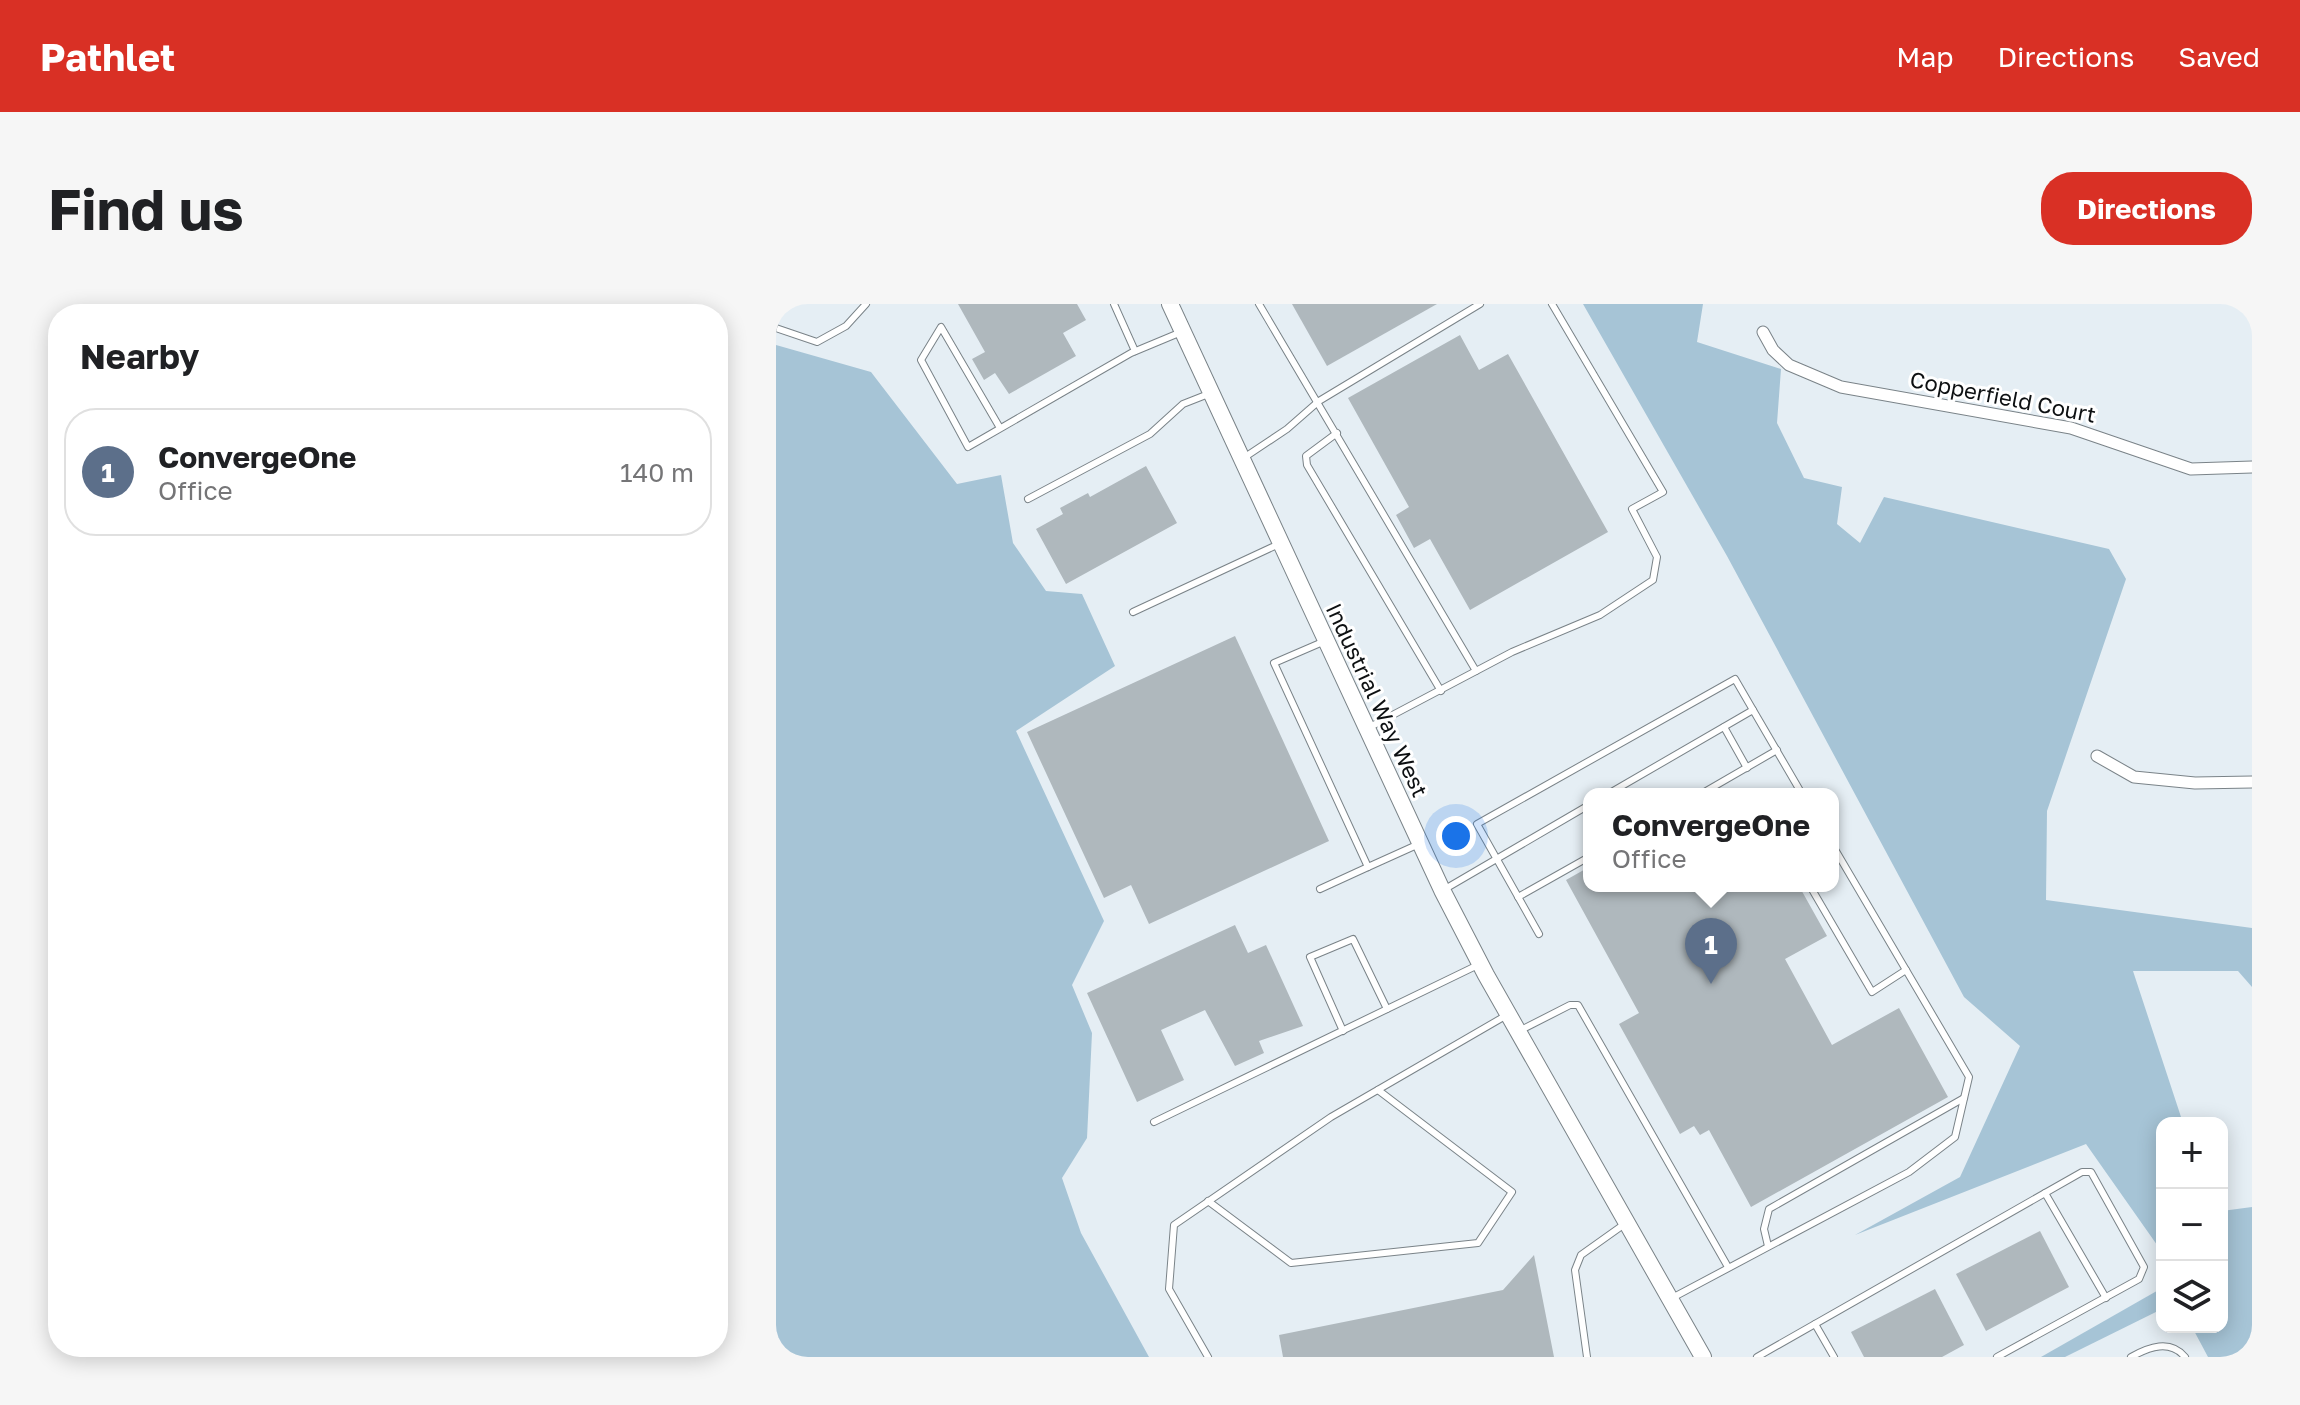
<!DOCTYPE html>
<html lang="en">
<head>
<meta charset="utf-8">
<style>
	body { margin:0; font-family:"Golos Text",sans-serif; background:#f6f6f6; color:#202124 }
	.controls { position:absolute; right:24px; bottom:24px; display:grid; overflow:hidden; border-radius:16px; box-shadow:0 4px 20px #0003 }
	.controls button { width:72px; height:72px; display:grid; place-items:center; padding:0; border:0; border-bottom:2px solid #e0e0e0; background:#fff; color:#202124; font:40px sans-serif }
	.you { position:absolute; left:680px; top:532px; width:28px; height:28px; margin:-20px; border:6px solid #fff; border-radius:50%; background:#1a73e8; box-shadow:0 0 0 12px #1a73e833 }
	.badge { display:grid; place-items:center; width:52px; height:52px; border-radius:50%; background:#d93025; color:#fff; font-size:26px; font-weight:700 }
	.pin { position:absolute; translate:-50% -66px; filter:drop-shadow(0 2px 4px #0008) }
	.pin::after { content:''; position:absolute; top:42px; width:28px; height:24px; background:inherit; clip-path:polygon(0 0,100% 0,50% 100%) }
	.popup { position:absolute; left:807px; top:484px; width:256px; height:104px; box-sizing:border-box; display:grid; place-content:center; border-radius:16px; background:#fff; filter:drop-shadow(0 2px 6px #0005); font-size:26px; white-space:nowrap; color:#757577 }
	.popup b { font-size:30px; color:#202124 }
	.popup::after { content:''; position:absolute; left:50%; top:100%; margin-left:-16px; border:16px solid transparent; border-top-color:#fff }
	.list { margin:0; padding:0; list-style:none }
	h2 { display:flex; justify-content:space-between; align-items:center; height:104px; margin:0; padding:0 32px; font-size:34px }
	h2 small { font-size:26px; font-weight:400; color:#757577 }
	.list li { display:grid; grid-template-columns:52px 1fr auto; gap:24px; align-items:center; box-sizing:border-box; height:128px; margin:0 16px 16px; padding:0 16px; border:2px solid #e0e0e0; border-radius:32px }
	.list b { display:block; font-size:30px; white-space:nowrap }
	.list p { margin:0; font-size:26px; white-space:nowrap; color:#757577 }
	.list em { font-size:26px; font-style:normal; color:#757577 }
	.icon { flex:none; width:44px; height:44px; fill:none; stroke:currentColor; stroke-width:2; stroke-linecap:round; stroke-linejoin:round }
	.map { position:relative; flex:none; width:1476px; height:1053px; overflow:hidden; border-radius:32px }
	header { display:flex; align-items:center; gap:48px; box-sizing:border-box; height:112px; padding:0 40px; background:#d93025; color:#fff }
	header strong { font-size:38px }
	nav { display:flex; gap:44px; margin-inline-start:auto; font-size:28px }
	.intro { display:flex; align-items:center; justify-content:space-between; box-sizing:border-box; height:192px; padding:0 48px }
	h1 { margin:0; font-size:56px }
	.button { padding:20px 36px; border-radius:32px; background:#d93025; color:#fff; font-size:28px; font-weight:700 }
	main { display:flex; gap:48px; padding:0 48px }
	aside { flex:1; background:#fff; border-radius:32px; box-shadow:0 4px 20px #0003 }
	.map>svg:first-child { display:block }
	.green { fill:#a6c4d6 }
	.building { fill:#afb8bd }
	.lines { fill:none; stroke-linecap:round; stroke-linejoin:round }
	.lane-casing { stroke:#7a8388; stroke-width:8 }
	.street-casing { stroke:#7a8388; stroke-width:13 }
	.secondary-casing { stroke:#7a8388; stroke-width:18 }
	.lane { stroke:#fff; stroke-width:6 }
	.street { stroke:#fff; stroke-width:11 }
	.secondary { stroke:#fff; stroke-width:16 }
	.labels { text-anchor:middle; stroke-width:6; stroke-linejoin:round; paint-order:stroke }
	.street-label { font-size:22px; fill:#0d1012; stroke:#fff }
</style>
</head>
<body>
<header>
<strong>Pathlet</strong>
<nav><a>Map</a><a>Directions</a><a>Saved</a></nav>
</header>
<div class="intro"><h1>Find us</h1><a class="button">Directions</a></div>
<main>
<aside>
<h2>Nearby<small></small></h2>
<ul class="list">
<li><span class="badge" style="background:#5c6f8a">1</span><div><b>ConvergeOne</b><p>Office</p></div><em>140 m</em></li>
</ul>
</aside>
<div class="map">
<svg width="1476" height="1053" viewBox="0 0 1476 1053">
	<rect width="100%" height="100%" fill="#e5eef4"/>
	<g class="green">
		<path d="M807,0H927L921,38L1005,65L1001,119L1028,174L1066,183L1061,220L1084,239L1108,193L1333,245L1350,275L1271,507L1270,596L1476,624V683L1462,667H1357L1407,819H1386V948L1310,840L1079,931L1184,873L1244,742L1188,693L951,252Z"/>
		<path d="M0,41L95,68L181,180L225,171L237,239L270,287L306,290L339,362L240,427L328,617L296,681L316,729L311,834L286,874L305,929L373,1053H0Z"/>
		<path d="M1476,903V1053H1432L1416,1023H1446V907Z"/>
		<path d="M1386,984V1005L1289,1053H1265Z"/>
	</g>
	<g class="building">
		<path d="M182,0H301L310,16L287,29L300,52L233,90L219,69L208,76L196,55L209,48Z"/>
		<path d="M516,0H661L551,62Z"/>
		<path d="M684,31L703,66L732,50L832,228L694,306L654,235L638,244L620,211L633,203L572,94Z"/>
		<path d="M370,162L401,219L290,280L260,225L287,210L284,204L312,189L314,193Z"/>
		<path d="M459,332L553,537L373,620L355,581L328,594L251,428Z"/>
		<path d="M813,563V582H1023L1051,632L1009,655L1056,741L1123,704L1172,793L975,903L933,826L924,831L918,822L904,830L843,720L863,709L790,576Z"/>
		<path d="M459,621L472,649L490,641L527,722L483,737L488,749L459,762L429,706L385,726L408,776L361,798L311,689Z"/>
		<path d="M1264,927L1293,983L1210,1027L1180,970Z"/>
		<path d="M758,951L778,1053H507L503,1031L727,986Z"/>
		<path d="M1159,985L1188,1041L1166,1053H1088L1075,1028Z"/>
	</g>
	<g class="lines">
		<defs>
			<g id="lane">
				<path d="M338,0L359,47"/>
				<path d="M483,0L700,367"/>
				<path d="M0,24L41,38L70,22L90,0"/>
				<path d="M224,124L165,23L145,56L192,143L355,49L403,29"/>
				<path d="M561,129L530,152L531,161L665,387"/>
				<path d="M466,155L511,125L543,97L704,0"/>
				<path d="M252,195L374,130L407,100L435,89"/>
				<path d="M357,308L503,240"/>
				<path d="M549,337L498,359L592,563L643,540"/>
				<path d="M948,423L971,464"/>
				<path d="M592,424L736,348L824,311L877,276L881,253L856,205L887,188L776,0"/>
				<path d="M832,490L977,406L1026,490"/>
				<path d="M925,490L1001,446"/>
				<path d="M1034,582L1096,688L1130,666"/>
				<path d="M544,585L592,563"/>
				<path d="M669,585L813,501"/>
				<path d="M742,593L813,553"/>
				<path d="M763,630L701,520L959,375L977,406"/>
				<path d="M745,726L794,701H802L952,963"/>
				<path d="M567,727L534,653L577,635L611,705"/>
				<path d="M378,818L704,660"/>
				<path d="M1269,889L1330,994"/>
				<path d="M432,897L515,959L702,939L736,888L602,786"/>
				<path d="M992,942L988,925L993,905L1188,794"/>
				<path d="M896,994L1133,868L1179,833L1193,773L1057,542"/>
				<path d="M1039,1020L1058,1053"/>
				<path d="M432,1053L393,985L398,921L555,813L731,711"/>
				<path d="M811,1053L799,966L805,951L850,919"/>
				<path d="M981,1053L1306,868H1315L1368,963L1363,975L1221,1053"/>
				<path d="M1355,1053C1373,1043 1394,1035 1409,1053"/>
			</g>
			<g id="street">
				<path d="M987,28L997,46L1013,61L1065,83L1295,124L1415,165L1476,163"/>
				<path d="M1321,452L1358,473L1419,479L1476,478"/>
			</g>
			<path id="secondary" d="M394,0L666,586L710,671L927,1053"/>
		</defs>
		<use href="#lane" class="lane-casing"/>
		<use href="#street" class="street-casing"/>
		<use href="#secondary" class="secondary-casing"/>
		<use href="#lane" class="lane"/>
		<use href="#street" class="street"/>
		<use href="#secondary" class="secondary"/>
	</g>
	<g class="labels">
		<g class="street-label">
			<text transform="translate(1227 93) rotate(11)" y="8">Copperfield Court</text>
			<text transform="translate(601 396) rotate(65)" y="8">Industrial Way West</text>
		</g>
	</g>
</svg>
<div class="controls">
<button>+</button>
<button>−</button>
<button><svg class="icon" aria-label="layers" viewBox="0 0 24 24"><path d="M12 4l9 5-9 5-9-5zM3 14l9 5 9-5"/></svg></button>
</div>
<div class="you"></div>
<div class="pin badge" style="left:935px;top:680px;background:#5c6f8a">1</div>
<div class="popup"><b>ConvergeOne</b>Office</div>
</div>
</main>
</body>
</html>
